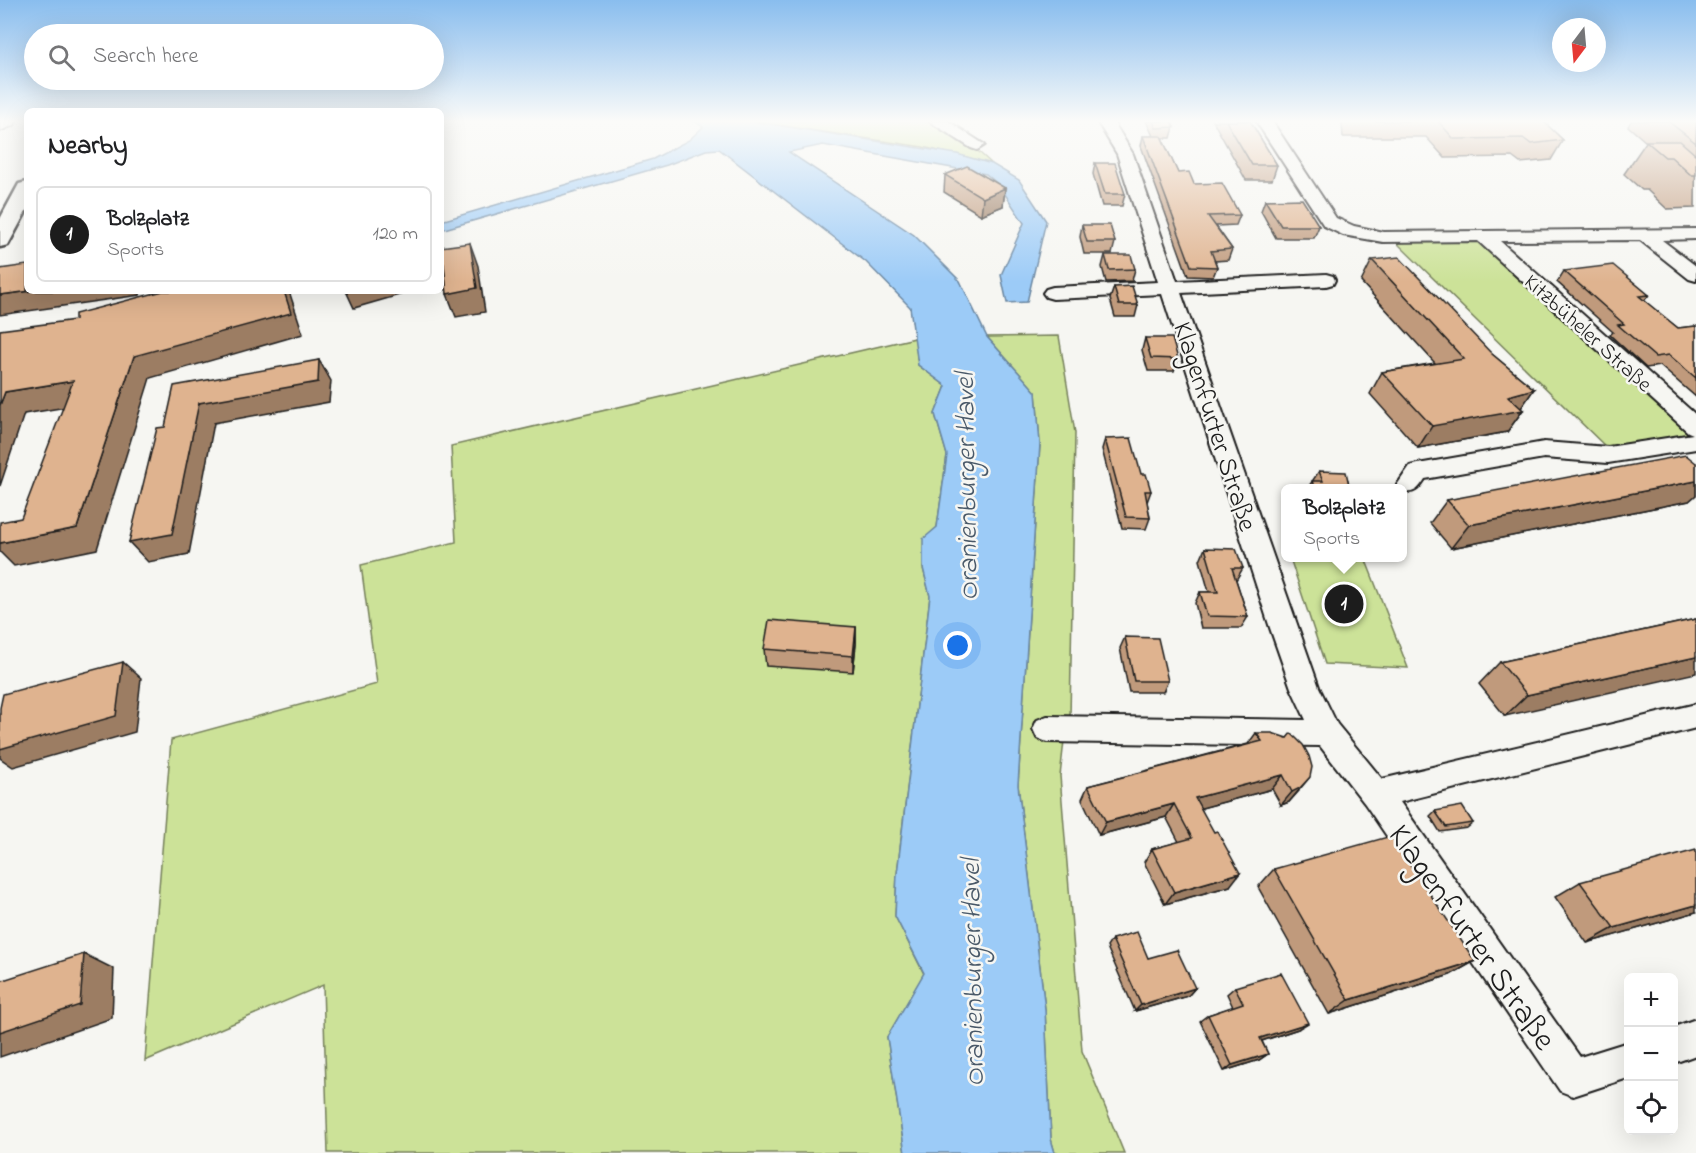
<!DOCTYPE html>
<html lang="en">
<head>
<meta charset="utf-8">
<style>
	body { margin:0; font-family:"Indie Flower",sans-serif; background:#f6f6f6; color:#202124 }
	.controls { position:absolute; right:18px; bottom:18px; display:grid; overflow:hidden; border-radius:9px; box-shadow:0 6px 24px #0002 }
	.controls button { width:54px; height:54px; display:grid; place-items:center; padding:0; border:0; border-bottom:2px solid #e0e0e0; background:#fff; color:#202124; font:30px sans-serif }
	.compass { position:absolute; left:1552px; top:18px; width:54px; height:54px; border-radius:50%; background:#fff; box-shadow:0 6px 24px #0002; rotate:196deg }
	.you { position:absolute; left:958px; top:646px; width:21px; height:21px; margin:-15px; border:4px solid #fff; border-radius:50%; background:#1a73e8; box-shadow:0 0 0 9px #1a73e833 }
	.badge { display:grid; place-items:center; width:39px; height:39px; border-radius:50%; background:#1c1c1c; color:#fff; font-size:20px; font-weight:700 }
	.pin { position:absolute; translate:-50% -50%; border:3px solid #fff; box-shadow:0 2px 6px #0006 }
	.popup { position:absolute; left:1281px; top:484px; width:126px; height:78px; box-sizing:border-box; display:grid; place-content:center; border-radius:9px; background:#fff; filter:drop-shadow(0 2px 4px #0005); font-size:20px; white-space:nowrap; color:#757577 }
	.popup b { font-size:22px; color:#202124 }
	.popup::after { content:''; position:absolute; left:50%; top:100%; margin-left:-12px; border:12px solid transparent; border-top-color:#fff }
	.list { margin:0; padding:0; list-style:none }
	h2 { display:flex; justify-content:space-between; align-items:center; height:78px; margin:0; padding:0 24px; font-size:26px }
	h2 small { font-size:20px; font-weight:400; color:#757577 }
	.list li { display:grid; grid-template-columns:39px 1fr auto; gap:18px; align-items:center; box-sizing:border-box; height:96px; margin:0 12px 12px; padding:0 12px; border:2px solid #e0e0e0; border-radius:9px }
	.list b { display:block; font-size:22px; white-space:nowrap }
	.list p { margin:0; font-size:20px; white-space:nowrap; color:#757577 }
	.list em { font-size:20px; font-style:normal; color:#757577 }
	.icon { flex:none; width:33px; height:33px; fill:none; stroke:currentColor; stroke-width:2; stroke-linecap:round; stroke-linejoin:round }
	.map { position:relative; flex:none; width:1696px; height:1153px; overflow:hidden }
	.search { position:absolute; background:#fff; box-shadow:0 6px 24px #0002; left:24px; top:24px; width:420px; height:66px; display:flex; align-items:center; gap:15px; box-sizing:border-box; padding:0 21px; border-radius:33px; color:#757577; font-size:22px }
	.panel { position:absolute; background:#fff; box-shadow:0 6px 24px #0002; left:24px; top:108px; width:420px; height:186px; border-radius:9px }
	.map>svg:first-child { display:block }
	.green { fill:#cce298; stroke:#747f5a; stroke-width:1.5 }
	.water { fill:#9ccbf7; stroke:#69859f; stroke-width:1.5 }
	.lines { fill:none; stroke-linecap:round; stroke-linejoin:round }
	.minor-casing { stroke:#1c1c1c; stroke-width:4 }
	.tertiary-casing { stroke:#1c1c1c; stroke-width:4 }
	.secondary-casing { stroke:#1c1c1c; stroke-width:5 }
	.minor { fill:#f6f6f2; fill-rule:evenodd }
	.tertiary { fill:#f6f6f2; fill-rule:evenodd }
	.secondary { fill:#f6f6f2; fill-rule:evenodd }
	.wall { fill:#c09a7b; stroke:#1c1c1c; stroke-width:1.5 }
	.shaded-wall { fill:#9c7d64; stroke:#1c1c1c; stroke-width:1.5 }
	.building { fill:#dfb38f; stroke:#1c1c1c; stroke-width:1.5 }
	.labels { text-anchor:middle; stroke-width:5; stroke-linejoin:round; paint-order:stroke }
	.far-street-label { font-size:22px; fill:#1c1c1c; stroke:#f6f6f2 }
	.street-label { font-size:27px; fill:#1c1c1c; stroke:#f6f6f2 }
	.water-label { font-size:28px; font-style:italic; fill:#495969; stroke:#f6f6f2 }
	.near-street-label { font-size:33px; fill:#1c1c1c; stroke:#f6f6f2 }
</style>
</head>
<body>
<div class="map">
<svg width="1696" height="1153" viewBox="0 0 1696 1153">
	<rect width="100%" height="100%" fill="#f6f6f2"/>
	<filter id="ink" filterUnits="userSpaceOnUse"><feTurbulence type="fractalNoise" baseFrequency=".0167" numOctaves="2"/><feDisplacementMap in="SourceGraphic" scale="12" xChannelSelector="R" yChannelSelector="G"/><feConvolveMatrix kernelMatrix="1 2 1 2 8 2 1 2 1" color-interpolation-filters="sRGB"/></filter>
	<g filter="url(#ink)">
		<g class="green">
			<path d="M750,121H932L967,141L992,164L923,147Z"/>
			<path d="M1394,240H1480L1695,435L1608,449Z"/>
			<path d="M1059,336L1075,433L1070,718L1064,741L1060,776L1082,1051L1124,1153H1055L1051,1139L1045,1009L1018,785L1040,444L1036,392L987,337Z"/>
			<path d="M915,338L918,365L946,386L935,414L947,455L937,527L923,568L930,596L897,874L895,916L924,974L887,1037L905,1153H328L323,985L145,1061L171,740L377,684L361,565L456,542L451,446Z"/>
			<path d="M1290,558H1365L1408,668L1325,664Z"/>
		</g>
		<path class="water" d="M694,121H750L957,154L992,164L1019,180L1046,221L1027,302L1007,303L1001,275L1024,223L999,185L986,174L823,145L789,152L914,235L960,281L987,337L1036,392L1040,444L1018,785L1045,1009L1051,1139L1055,1153H905L887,1037L924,973L895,916L897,874L930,596L923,568V539L937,527L947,455L935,414L946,386L918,365L910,307L866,262L719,149L706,150L667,165L441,230V221L653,159L689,140L703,127Z"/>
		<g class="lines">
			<defs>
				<g id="minor">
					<path d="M929,121H948L985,145L977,150L971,148Z"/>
					<path d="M1097,121H1113L1133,154L1177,281L1326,274L1333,276L1335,280L1333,284L1326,286L1181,293L1319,687L1337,724L1382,779L1696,704V728L1400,802L1580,1057L1628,1042V1078L1573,1096L1560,1091L1365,804L1320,746L1047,742L1037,738L1033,729L1037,720L1047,716L1306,720L1291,688L1270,628L1162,294L1053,299L1046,297L1043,293L1046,289L1053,287L1158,282L1117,154Z"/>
					<path d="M1256,121H1272L1336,218L1354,226L1383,232L1696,229V239L1662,240L1696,266V281L1689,279L1640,240L1500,241L1696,415V449L1608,463L1544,458L1425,479C1419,488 1415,495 1402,491V488L1397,485L1410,466L1418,464L1544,442L1608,447L1693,434L1688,432L1478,241L1383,242L1343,235L1324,226Z"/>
					<path d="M1696,1019V1055L1674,1063V1027Z"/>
				</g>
				<path id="tertiary" d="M0,121H16L14,125L0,131Z"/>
				<path id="secondary" d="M27,182V210L8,245L0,247V219L19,184Z"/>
			</defs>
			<use href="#minor" class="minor-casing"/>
			<use href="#tertiary" class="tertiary-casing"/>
			<use href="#secondary" class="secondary-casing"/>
			<use href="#minor" class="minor"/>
			<use href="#tertiary" class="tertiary"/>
			<use href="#secondary" class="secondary"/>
		</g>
		<g class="wall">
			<path d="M1146,121H1171L1174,127L1171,138H1162L1178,173L1240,215L1236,225L1216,226L1232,249L1228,260L1215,261L1217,267L1213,277L1188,276L1141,146L1143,136H1153Z"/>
			<path d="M1213,121H1250L1277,165L1272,180H1246Z"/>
			<path d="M1343,121H1543L1563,140L1551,160L1520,163L1512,157L1445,158L1426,137H1343L1342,124Z"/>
			<path d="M1631,121H1696L1695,208L1667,209L1647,190H1642L1624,174L1646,142L1628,126Z"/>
			<path d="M1095,163L1125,194L1122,206H1102L1093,174Z"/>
			<path d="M945,175L1005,188L1003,206L981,215L944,192Z"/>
			<path d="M1265,200L1319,226L1314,238H1276L1261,211Z"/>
			<path d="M1082,225L1115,242L1112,254H1084L1080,237Z"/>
			<path d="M1105,255L1135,269L1132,281L1106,282L1102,267Z"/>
			<path d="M1372,260L1492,354L1534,389L1521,408L1523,410L1507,432L1418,448L1370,394L1382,372L1435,363L1361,282Z"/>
			<path d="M1564,271L1649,295L1644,301L1678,328L1696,326V397L1660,366L1646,368L1610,335L1613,332L1557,282Z"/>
			<path d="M1114,287L1138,305L1135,317H1115L1110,299Z"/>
			<path d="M1145,338L1178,359L1174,371H1148L1142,350Z"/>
			<path d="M1105,439L1141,474L1151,491L1147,502L1150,518L1146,529L1122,528L1102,449Z"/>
			<path d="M1696,463V495L1689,501L1451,548L1430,523L1447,500Z"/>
			<path d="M1319,471L1350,489H1307Z"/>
			<path d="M1205,548L1243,568L1236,580L1248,617L1241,628H1201L1195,603L1200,592H1209L1200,560Z"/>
			<path d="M1696,619L1505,716L1479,684L1500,662Z"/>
			<path d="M856,627V644L853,672L766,666L764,649Z"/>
			<path d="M1125,637L1168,681L1163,692H1129L1120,648Z"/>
			<path d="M1256,733L1299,791L1289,802L1281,805L1272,789L1201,808L1230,886L1165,904L1144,862L1152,849L1179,842L1166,817L1099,835L1082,799L1088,786L1248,744Z"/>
			<path d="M1435,811L1473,823L1467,828L1440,832L1430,816Z"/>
			<path d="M1274,869L1475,961L1450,975L1329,1014L1258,887Z"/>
			<path d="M1580,882L1696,912L1587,943L1555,897Z"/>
			<path d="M1112,939L1148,958L1195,988L1188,996L1135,1011L1107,947Z"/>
			<path d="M1235,987L1298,1029L1262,1041L1268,1054L1259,1060L1224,1071L1200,1021L1208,1015L1233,1007L1227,994Z"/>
		</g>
		<g class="shaded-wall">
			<path d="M1005,188L1003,206L981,215L983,198Z"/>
			<path d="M470,243L478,266L485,312L456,317L447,294Z"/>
			<path d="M444,264L453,288L443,290L441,285V265Z"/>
			<path d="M31,291H141L140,295L0,315V295Z"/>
			<path d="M284,291H289L303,334L150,378L97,549L14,566L0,552V543L77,528L134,356Z"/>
			<path d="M346,291H409L410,292L354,308Z"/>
			<path d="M319,360L331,381L329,402L214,423L189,554L148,562L129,542L199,403Z"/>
			<path d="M73,381L91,403L24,414L0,486V405L5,392Z"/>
			<path d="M1534,389L1519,411L1523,410L1507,432L1418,448L1432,426L1508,396Z"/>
			<path d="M1696,481V495L1689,501L1451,548L1469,525Z"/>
			<path d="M856,627V644L853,672V656Z"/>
			<path d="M1696,657V673L1505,716L1527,695Z"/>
			<path d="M123,662L141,678L135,732L13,767L0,758V749Z"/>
			<path d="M1283,775L1272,789L1187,812L1195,798Z"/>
			<path d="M1310,777L1289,802L1281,805L1292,792Z"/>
			<path d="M1174,804L1166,817L1099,835L1106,822Z"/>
			<path d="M1240,873L1230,886L1165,904L1174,892Z"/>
			<path d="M1696,905V912L1587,943L1614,928Z"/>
			<path d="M84,954L114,969L112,1018L0,1057V1032Z"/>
			<path d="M1475,961L1450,975L1329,1014L1349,1000Z"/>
			<path d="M1195,988L1188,996L1135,1011L1141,1005Z"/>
			<path d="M1308,1023L1298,1029L1252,1044L1260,1038Z"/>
			<path d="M1268,1054L1259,1060L1224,1071L1232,1065Z"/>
		</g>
		<g class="building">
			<path d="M1153,121H1171L1174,127L1156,128Z"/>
			<path d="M1226,121H1250L1277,165H1252Z"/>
			<path d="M1438,121H1543L1563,140L1531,144L1523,138L1454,139Z"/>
			<path d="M1668,121H1696V143Z"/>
			<path d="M1143,136H1161L1178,173L1189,172L1194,184L1222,183L1240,215L1208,216L1232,249L1211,251L1217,267L1191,266Z"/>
			<path d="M1646,141H1680L1696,155V175H1691L1671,157H1665Z"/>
			<path d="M1095,163H1115L1125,194H1105Z"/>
			<path d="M967,166L1005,188L983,198L945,175Z"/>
			<path d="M1302,199L1319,226H1281L1265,200Z"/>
			<path d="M1082,225H1110L1115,242H1087Z"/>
			<path d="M470,243L477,288L447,294L444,264L441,265V247Z"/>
			<path d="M1105,255H1131L1135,269L1109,270Z"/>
			<path d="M1399,257L1492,354L1534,389L1508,396L1523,410L1432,426L1382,372L1464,359L1372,260Z"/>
			<path d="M27,265V291H31L0,295V269Z"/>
			<path d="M1613,265L1649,295L1639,296L1678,328L1696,326V378L1669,355L1655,357L1618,325L1624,324L1564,271Z"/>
			<path d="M1132,286L1138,305H1119L1114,287Z"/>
			<path d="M163,291H284L291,313L134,356L77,528L0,543V522L21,518L73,381L5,392L0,405V330L75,320V314Z"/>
			<path d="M1145,338H1172L1178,359L1151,358Z"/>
			<path d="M319,360L318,382L199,403L172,534L129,542L157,428L165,427L174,386Z"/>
			<path d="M1131,438L1141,474H1146L1151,491H1145L1150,518L1126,517L1105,439Z"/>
			<path d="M1686,455L1696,463V481L1469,525L1447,500Z"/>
			<path d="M1319,471L1346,472L1350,489H1315L1312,481H1323Z"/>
			<path d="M1205,548L1236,549L1243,568H1232L1248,617L1207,616L1200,592H1218Z"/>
			<path d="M1696,619V657L1527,695L1500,662Z"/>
			<path d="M769,620L856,627L853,656L764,649Z"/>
			<path d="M1125,637L1158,638L1168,681H1134Z"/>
			<path d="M123,662L116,716L0,749V708L3,694Z"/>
			<path d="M1256,733H1272L1287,738L1291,733L1303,745L1309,756L1312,767L1310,777L1300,788L1292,792L1283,775L1195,798L1214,832L1217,831L1240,873L1174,892L1152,849L1192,838L1174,804L1106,822L1088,786L1262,741Z"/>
			<path d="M1462,806L1473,823L1446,827L1435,811Z"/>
			<path d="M1391,836L1475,961L1349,1000L1274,869Z"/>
			<path d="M1696,850V905L1614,928L1580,882Z"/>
			<path d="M1137,932L1148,958L1177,950L1195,988L1141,1005L1112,939Z"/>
			<path d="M84,954L80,1005L0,1032V981Z"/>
			<path d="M1281,973L1308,1023L1260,1038L1268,1054L1232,1065L1208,1015L1243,1003L1235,987Z"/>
		</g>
	</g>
	<linearGradient id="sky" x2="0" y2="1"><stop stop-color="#89bdee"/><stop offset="0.43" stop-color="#fbfbf9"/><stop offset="1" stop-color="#fbfbf9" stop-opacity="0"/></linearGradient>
	<rect width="1696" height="282" fill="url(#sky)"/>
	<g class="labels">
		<g class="far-street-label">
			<text transform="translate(1589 332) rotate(42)" y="8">Kitzbüheler Straße</text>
		</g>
		<g class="street-label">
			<text transform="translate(1216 426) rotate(72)" y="9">Klagenfurter Straße</text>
		</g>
		<g class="water-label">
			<text transform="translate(965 487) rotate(-91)" y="10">Oranienburger Havel</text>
			<text transform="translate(971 973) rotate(-91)" y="10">Oranienburger Havel</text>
		</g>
		<g class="near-street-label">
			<text transform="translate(1474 936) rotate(55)" y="12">Klagenfurter Straße</text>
		</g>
	</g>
</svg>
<div class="controls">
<button>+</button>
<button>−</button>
<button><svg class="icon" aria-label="locate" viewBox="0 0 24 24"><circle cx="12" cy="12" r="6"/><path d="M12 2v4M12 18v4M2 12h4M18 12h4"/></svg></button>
</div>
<svg class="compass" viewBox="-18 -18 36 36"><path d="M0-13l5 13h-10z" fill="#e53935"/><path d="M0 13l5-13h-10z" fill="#757577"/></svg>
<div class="you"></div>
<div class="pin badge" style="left:1344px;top:604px">1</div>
<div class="popup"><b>Bolzplatz</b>Sports</div>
<div class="search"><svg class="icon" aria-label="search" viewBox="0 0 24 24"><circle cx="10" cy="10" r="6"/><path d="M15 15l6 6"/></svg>Search here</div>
<section class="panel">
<h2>Nearby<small></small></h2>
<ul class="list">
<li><span class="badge">1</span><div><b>Bolzplatz</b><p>Sports</p></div><em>120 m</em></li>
</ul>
</section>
</div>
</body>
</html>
